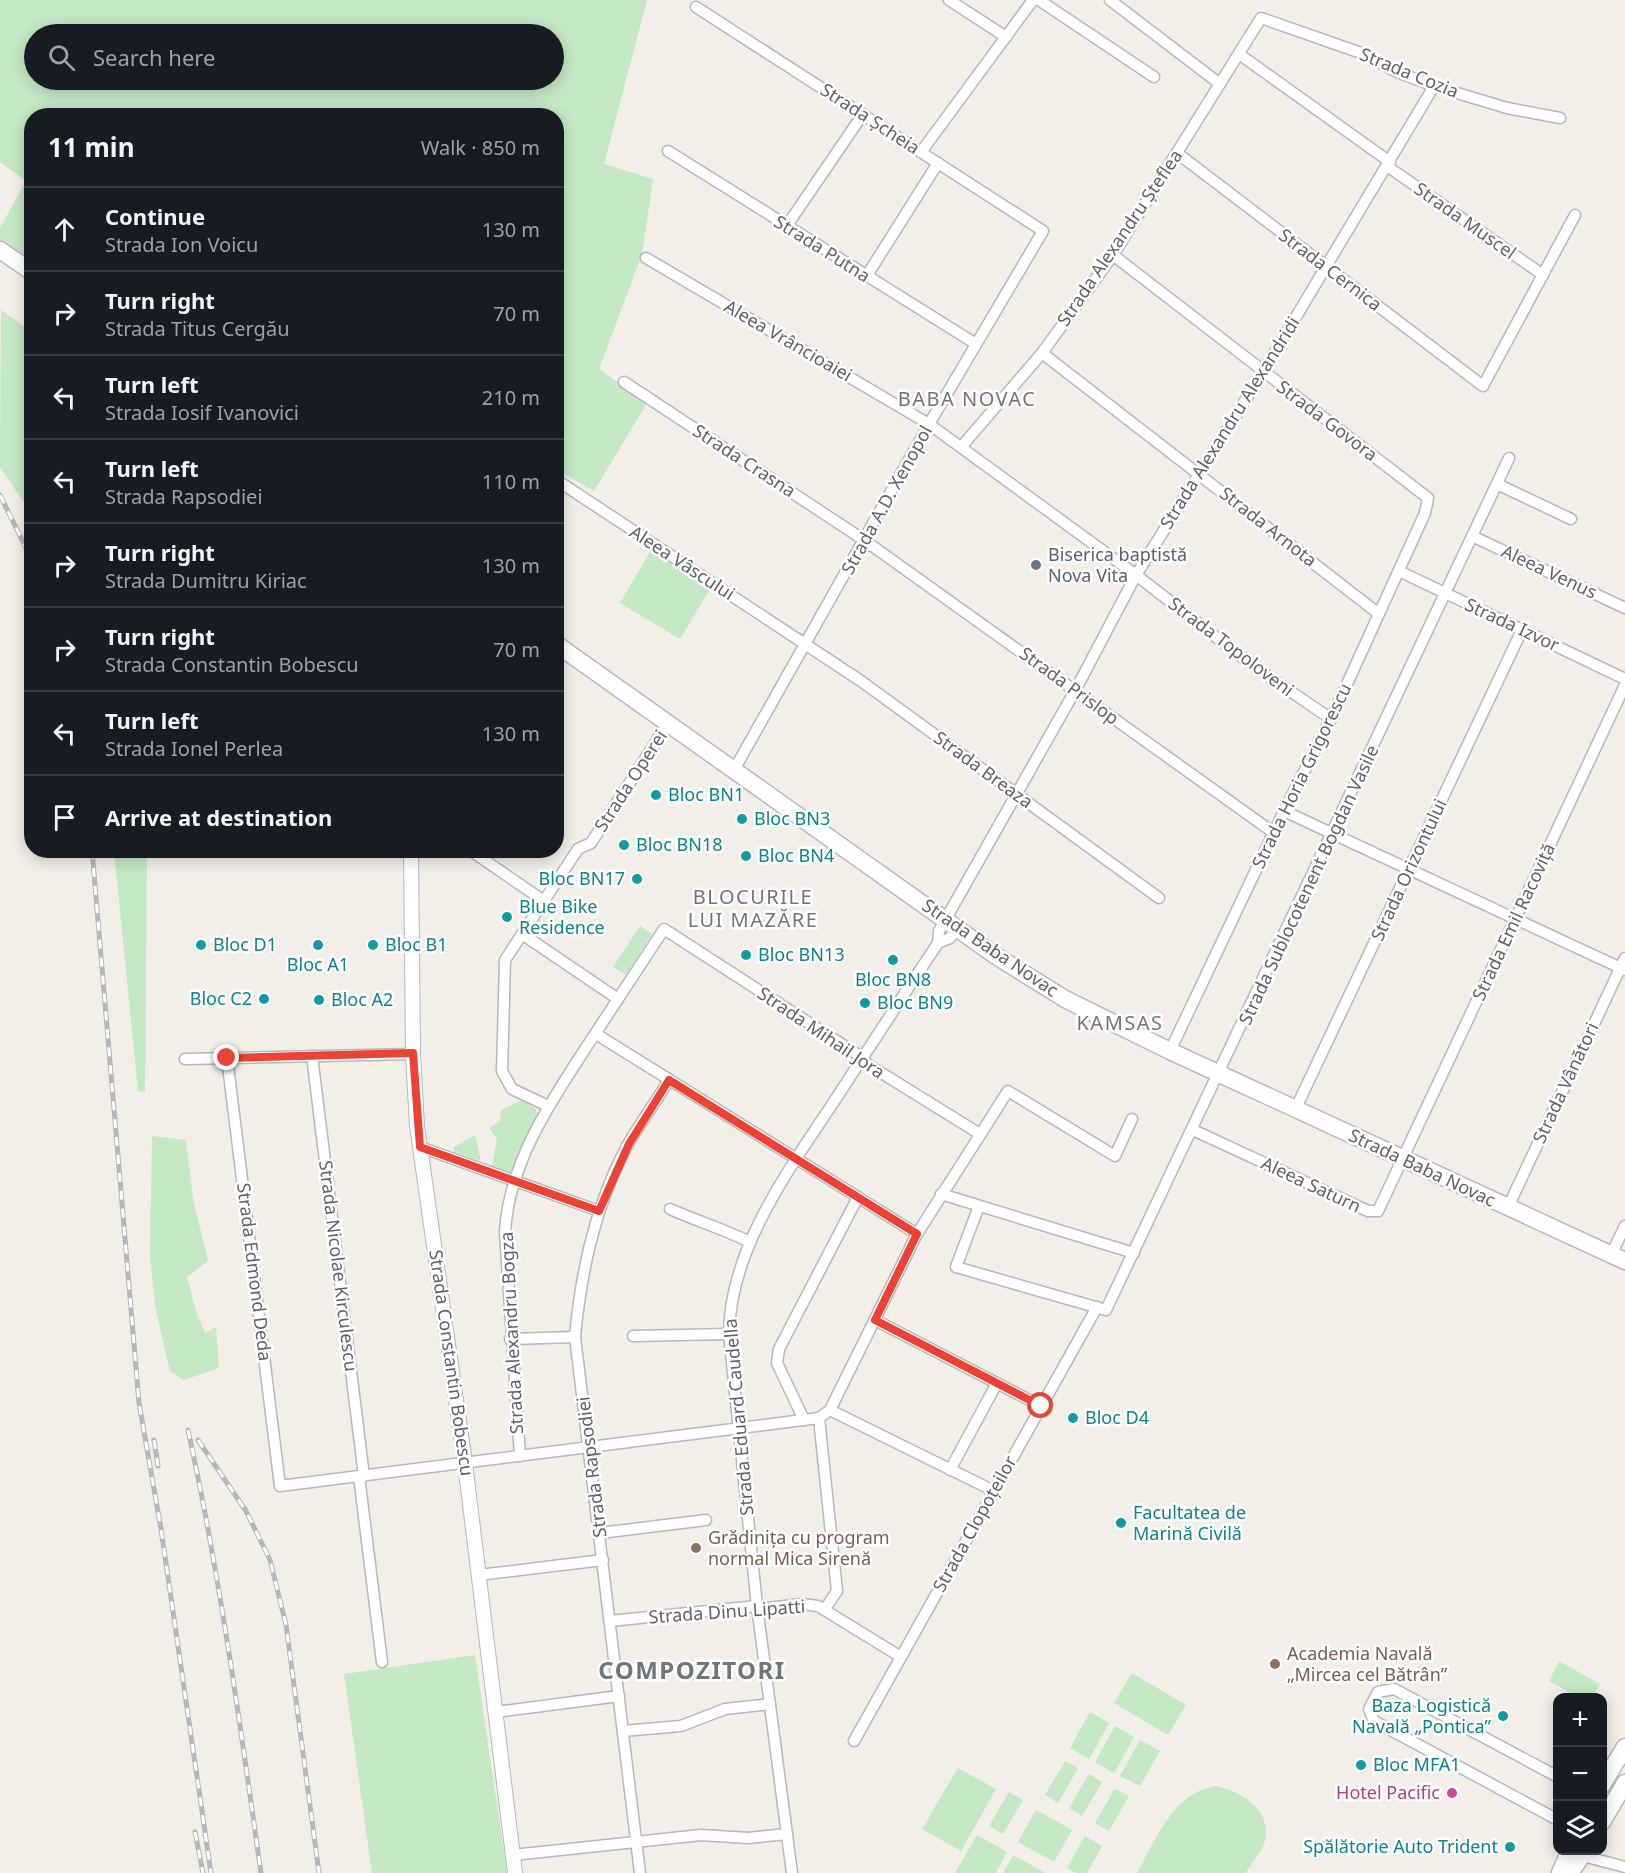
<!DOCTYPE html>
<html lang="en">
<head>
<meta charset="utf-8">
<style>
	body { margin:0; font-family:"Noto Sans",sans-serif; background:#20242c; color:#f1f3f6 }
	.controls { position:absolute; right:18px; bottom:18px; display:grid; overflow:hidden; border-radius:12px; box-shadow:0 3px 15px #0003 }
	.controls button { width:54px; height:54px; display:grid; place-items:center; padding:0; border:0; border-bottom:2px solid #363941; background:#171b24; color:#f1f3f6; font:30px sans-serif }
	.stop { position:absolute; width:18px; height:18px; margin:-14px; border:4px solid #ea4335; border-radius:50%; background:#fff }
	.stop.end { background:#ea4335; border-color:#fff; box-shadow:0 2px 6px #0008 }
	.list { margin:0; padding:0; list-style:none }
	h2 { display:flex; justify-content:space-between; align-items:center; height:78px; margin:0; padding:0 24px; font-size:26px }
	h2 small { font-size:20px; font-weight:400; color:#9ea1a6 }
	.list li { display:grid; grid-template-columns:39px 1fr auto; gap:18px; align-items:center; box-sizing:border-box; height:84px; padding:0 24px; border-top:2px solid #363941 }
	.list b { display:block; font-size:22px; white-space:nowrap }
	.list p { margin:0; font-size:20px; white-space:nowrap; color:#9ea1a6 }
	.list em { font-size:20px; font-style:normal; color:#9ea1a6 }
	.icon { flex:none; width:33px; height:33px; fill:none; stroke:currentColor; stroke-width:2; stroke-linecap:round; stroke-linejoin:round }
	.map { position:relative; flex:none; width:1625px; height:1873px; overflow:hidden }
	.search { position:absolute; background:#171b24; box-shadow:0 3px 15px #0003; left:24px; top:24px; width:540px; height:66px; display:flex; align-items:center; gap:15px; box-sizing:border-box; padding:0 21px; border-radius:33px; color:#9ea1a6; font-size:22px }
	.panel { position:absolute; background:#171b24; box-shadow:0 3px 15px #0003; left:24px; top:108px; width:540px; height:750px; border-radius:24px }
	.map>svg:first-child { display:block }
	.green { fill:#c5e8c5; fill-rule:evenodd }
	.lines { fill:none; stroke-linecap:round; stroke-linejoin:round }
	.minor-casing { stroke:#b5b8bc; stroke-width:13 }
	.tertiary-casing { stroke:#b5b8bc; stroke-width:16 }
	.secondary-casing { stroke:#b6babf; stroke-width:19 }
	.minor { stroke:#fff; stroke-width:10 }
	.tertiary { stroke:#fff; stroke-width:14 }
	.secondary { stroke:#fff; stroke-width:16 }
	.rail-casing { stroke:#b6b7b8; stroke-width:5 }
	.rail { stroke:#fff; stroke-width:3; stroke-dasharray:9; stroke-linecap:butt }
	.route { stroke:#ea4335; stroke-width:8 }
	.worship-dot { fill:#6b7280; stroke:#fff; stroke-width:2 }
	.culture-dot { fill:#0f9aa8; stroke:#fff; stroke-width:2 }
	.education-dot { fill:#8d6e63; stroke:#fff; stroke-width:2 }
	.hotel-dot { fill:#d1479c; stroke:#fff; stroke-width:2 }
	.labels { text-anchor:middle; stroke-width:5; stroke-linejoin:round; paint-order:stroke }
	.street-label { font-size:18px; fill:#5f6368; stroke:#fff }
	.worship-label { font-size:18px; fill:#5b616d; stroke:#fff; text-anchor:start }
	.culture-label { font-size:18px; fill:#0d838f; stroke:#fff; text-anchor:start }
	.education-label { font-size:18px; fill:#785e54; stroke:#fff; text-anchor:start }
	.hotel-label { font-size:18px; fill:#b23c85; stroke:#fff; text-anchor:end }
	.neighbourhood-label { font-size:20px; letter-spacing:1.5px; fill:#70757a; stroke:#fff }
	.district-label { font-size:24px; font-weight:bold; letter-spacing:1.5px; fill:#70757a; stroke:#fff }
</style>
</head>
<body>
<div class="map">
<svg width="1625" height="1873" viewBox="0 0 1625 1873">
	<rect width="100%" height="100%" fill="#f1efe8"/>
	<g class="green">
		<path d="M0,0H647L604,164L653,179L642,254L599,369L647,403L594,491L557,470L556,116H32L31,262L0,240V228L26,181L0,162ZM34,34H554V80H34Z"/>
		<path d="M1,310L31,331V513L0,467Z"/>
		<path d="M651,550L712,586L680,639L620,603Z"/>
		<path d="M114,851H147L145,1092L138,1091Z"/>
		<path d="M640,926L652,934L626,975L613,967Z"/>
		<path d="M521,1100L536,1109L537,1119L514,1171L508,1172L492,1166L497,1139L489,1128L500,1122L501,1110Z"/>
		<path d="M475,1135L481,1161L454,1152V1147Z"/>
		<path d="M152,1136L186,1140L193,1199L208,1261L187,1277L196,1311L205,1333L216,1327L219,1368L184,1380L170,1371L155,1306L150,1256Z"/>
		<path d="M475,1655L507,1873H372L344,1674Z"/>
		<path d="M1559,1661L1600,1684L1592,1697H1578L1549,1681Z"/>
		<path d="M1132,1673L1186,1705L1168,1735L1114,1703Z"/>
		<path d="M1090,1712L1109,1723L1089,1759L1070,1748Z"/>
		<path d="M1115,1726L1134,1737L1114,1773L1095,1762Z"/>
		<path d="M1140,1740L1160,1751L1140,1786L1120,1776Z"/>
		<path d="M1065,1761L1078,1768L1058,1803L1045,1795Z"/>
		<path d="M958,1768L996,1789L961,1851L922,1829Z"/>
		<path d="M1089,1774L1102,1782L1082,1816L1069,1808Z"/>
		<path d="M1215,1786C1239,1790 1272,1809 1265,1840C1263,1850 1251,1863 1246,1873H1137C1157,1838 1172,1794 1215,1786Z"/>
		<path d="M1115,1789L1129,1796L1109,1831L1095,1823Z"/>
		<path d="M1009,1792L1023,1800L1003,1834L989,1826Z"/>
		<path d="M1036,1810L1072,1830L1054,1862L1018,1842Z"/>
		<path d="M977,1835L1007,1852L996,1873H955Z"/>
		<path d="M1085,1836L1102,1846L1087,1873H1076L1067,1868Z"/>
		<path d="M1013,1855L1044,1872V1873H1003Z"/>
	</g>
	<g class="lines">
		<defs>
			<g id="minor">
				<path d="M949,0L1006,37"/>
				<path d="M1039,0L1154,77"/>
				<path d="M1110,0L1220,84"/>
				<path d="M696,7L1043,231L929,424L734,770"/>
				<path d="M1239,54L1390,162"/>
				<path d="M668,151L976,344"/>
				<path d="M921,152L1033,0"/>
				<path d="M1177,153L1483,386L1575,215"/>
				<path d="M1387,166L1543,275"/>
				<path d="M786,227L863,114"/>
				<path d="M1113,255L1428,498L1425,513L1331,719L1284,811L1170,1051"/>
				<path d="M646,258L929,424L1136,575L1252,665L1331,719"/>
				<path d="M866,277L938,163"/>
				<path d="M1042,353L1379,614"/>
				<path d="M624,382L864,540L1274,833"/>
				<path d="M962,446L1042,353L1113,255L1261,18L1364,54L1397,72L1434,86L1507,108L1560,118"/>
				<path d="M558,481L861,681L1159,898"/>
				<path d="M1497,484L1571,519"/>
				<path d="M1472,536L1625,608"/>
				<path d="M1399,571L1625,679"/>
				<path d="M1284,811L1625,970"/>
				<path d="M475,850L474,853L544,901"/>
				<path d="M522,934L618,999"/>
				<path d="M938,943L950,938L957,928"/>
				<path d="M596,1034L917,1234"/>
				<path d="M312,1056L364,1476"/>
				<path d="M227,1058L280,1486L819,1418"/>
				<path d="M185,1059L413,1054"/>
				<path d="M548,1106L512,1089L502,1071L505,960L578,849L591,843L668,723"/>
				<path d="M1295,1110L1522,630"/>
				<path d="M1193,1130L1368,1211H1378L1625,685"/>
				<path d="M420,1147L599,1211"/>
				<path d="M941,1194L1134,1253"/>
				<path d="M979,1206L956,1267L1106,1310L1509,458"/>
				<path d="M1508,1207L1625,958"/>
				<path d="M670,1209C697,1221 723,1229 750,1242"/>
				<path d="M1611,1255L1625,1226"/>
				<path d="M875,1320L1041,1406"/>
				<path d="M633,1336L729,1334"/>
				<path d="M510,1339L575,1337"/>
				<path d="M830,1410L994,1491"/>
				<path d="M804,1420L777,1363L779,1349L858,1197"/>
				<path d="M520,1456L505,1232C509,1160 555,1095 593,1037C617,1001 640,965 664,929L863,1058L867,1064L980,1134"/>
				<path d="M950,1470L997,1383"/>
				<path d="M359,1476L382,1662"/>
				<path d="M600,1533L706,1520"/>
				<path d="M479,1575L603,1560"/>
				<path d="M825,1609L837,1591L819,1418L830,1410L917,1234L1008,1091L1115,1156L1132,1119"/>
				<path d="M610,1621L757,1606L768,1608L802,1604L818,1606L901,1657"/>
				<path d="M496,1712L619,1696"/>
				<path d="M623,1731L681,1726L725,1709L770,1704"/>
				<path d="M854,1741L1097,1307"/>
				<path d="M1558,1777L1394,1689L1378,1692L1369,1709L1374,1721L1558,1820"/>
				<path d="M513,1855L701,1835L748,1838L787,1834"/>
				<path d="M1583,1856L1625,1867"/>
				<path d="M640,1873L575,1337C581,1270 595,1206 627,1146C640,1123 656,1102 669,1080"/>
				<path d="M792,1873L757,1606L729,1334C730,1247 791,1167 837,1097C871,1045 904,994 938,943L939,931L1076,689L1136,575L1263,372L1434,86"/>
			</g>
			<path id="tertiary" d="M411,850L413,1054L417,1126L465,1463L515,1873"/>
			<g id="secondary">
				<path d="M0,250L32,272"/>
				<path d="M556,644L996,956L1065,999L1170,1051L1625,1261"/>
				<path d="M1602,1785L1625,1747"/>
				<path d="M1602,1822L1625,1783"/>
				<path d="M1560,1873L1570,1850"/>
				<path d="M1570,1873L1586,1850"/>
			</g>
		</defs>
		<use href="#minor" class="minor-casing"/>
		<use href="#tertiary" class="tertiary-casing"/>
		<use href="#secondary" class="secondary-casing"/>
		<use href="#minor" class="minor"/>
		<use href="#tertiary" class="tertiary"/>
		<use href="#secondary" class="secondary"/>
		<defs>
			<g id="rail">
				<path d="M0,495L32,560"/>
				<path d="M92,850L139,1403L161,1529L211,1873"/>
				<path d="M188,1430C220,1576 240,1724 261,1873"/>
				<path d="M154,1440L158,1466"/>
				<path d="M198,1440L246,1511L270,1560L286,1625L319,1873"/>
				<path d="M195,1832L203,1873"/>
			</g>
		</defs>
		<use href="#rail" class="rail-casing"/>
		<use href="#rail" class="rail"/>
	</g>
	<g class="lines">
		<path class="route" d="M227,1058L413,1053L420,1147L599,1211L629,1144L669,1080L917,1234L875,1320L1041,1406"/>
	</g>
	<circle class="worship-dot" cx="1036" cy="565" r="6"/>
	<g class="culture-dot">
		<circle cx="656" cy="795" r="6"/>
		<circle cx="742" cy="819" r="6"/>
		<circle cx="624" cy="845" r="6"/>
		<circle cx="746" cy="856" r="6"/>
		<circle cx="637" cy="879" r="6"/>
		<circle cx="507" cy="917" r="6"/>
		<circle cx="201" cy="945" r="6"/>
		<circle cx="318" cy="945" r="6"/>
		<circle cx="373" cy="945" r="6"/>
		<circle cx="746" cy="955" r="6"/>
		<circle cx="893" cy="960" r="6"/>
		<circle cx="264" cy="999" r="6"/>
		<circle cx="319" cy="1000" r="6"/>
		<circle cx="865" cy="1003" r="6"/>
		<circle cx="1073" cy="1418" r="6"/>
		<circle cx="1121" cy="1523" r="6"/>
		<circle cx="1503" cy="1716" r="6"/>
		<circle cx="1361" cy="1765" r="6"/>
		<circle cx="1510" cy="1847" r="6"/>
	</g>
	<g class="education-dot">
		<circle cx="696" cy="1548" r="6"/>
		<circle cx="1275" cy="1664" r="6"/>
	</g>
	<circle class="hotel-dot" cx="1452" cy="1793" r="6"/>
	<g class="labels">
		<g class="street-label">
			<text transform="translate(1409 73) rotate(22)" y="6">Strada Cozia</text>
			<text transform="translate(870 119) rotate(33)" y="6">Strada Șcheia</text>
			<text transform="translate(1465 221) rotate(35)" y="6">Strada Muscel</text>
			<text transform="translate(1120 238) rotate(-56)" y="6">Strada Alexandru Șteflea</text>
			<text transform="translate(822 249) rotate(32)" y="6">Strada Putna</text>
			<text transform="translate(1330 270) rotate(37)" y="6">Strada Cernica</text>
			<text transform="translate(788 341) rotate(30)" y="6">Aleea Vrâncioaiei</text>
			<text transform="translate(1327 421) rotate(37)" y="6">Strada Govora</text>
			<text transform="translate(1230 423) rotate(-58)" y="6">Strada Alexandru Alexandridi</text>
			<text transform="translate(744 461) rotate(33)" y="6">Strada Crasna</text>
			<text transform="translate(887 500) rotate(-61)" y="6">Strada A.D. Xenopol</text>
			<text transform="translate(1268 527) rotate(38)" y="6">Strada Arnota</text>
			<text transform="translate(682 563) rotate(33)" y="6">Aleea Vâscului</text>
			<text transform="translate(1549 572) rotate(25)" y="6">Aleea Venus</text>
			<text transform="translate(1512 625) rotate(25)" y="6">Strada Izvor</text>
			<text transform="translate(1231 647) rotate(37)" y="6">Strada Topoloveni</text>
			<text transform="translate(1069 686) rotate(36)" y="6">Strada Prislop</text>
			<text transform="translate(983 770) rotate(36)" y="6">Strada Breaza</text>
			<text transform="translate(1302 776) rotate(-64)" y="6">Strada Horia Grigorescu</text>
			<text transform="translate(631 781) rotate(-57)" y="6">Strada Operei</text>
			<text transform="translate(1409 870) rotate(-65)" y="6">Strada Orizontului</text>
			<text transform="translate(1309 885) rotate(-65)" y="6">Strada Sublocotenent Bogdan Vasile</text>
			<text transform="translate(1514 922) rotate(-65)" y="6">Strada Emil Racoviță</text>
			<text transform="translate(990 948) rotate(34)" y="6">Strada Baba Novac</text>
			<text transform="translate(821 1033) rotate(34)" y="6">Strada Mihail Jora</text>
			<text transform="translate(1566 1083) rotate(-65)" y="6">Strada Vânători</text>
			<text transform="translate(1422 1168) rotate(25)" y="6">Strada Baba Novac</text>
			<text transform="translate(1311 1185) rotate(25)" y="6">Aleea Saturn</text>
			<text transform="translate(338 1266) rotate(83)" y="6">Strada Nicolae Kirculescu</text>
			<text transform="translate(254 1272) rotate(83)" y="6">Strada Edmond Deda</text>
			<text transform="translate(512 1333) rotate(-93)" y="6">Strada Alexandru Bogza</text>
			<text transform="translate(451 1363) rotate(82)" y="6">Strada Constantin Bobescu</text>
			<text transform="translate(739 1417) rotate(-95)" y="6">Strada Eduard Caudella</text>
			<text transform="translate(592 1467) rotate(-97)" y="6">Strada Rapsodiei</text>
			<text transform="translate(975 1524) rotate(-61)" y="6">Strada Clopoțeilor</text>
			<text transform="translate(727 1612) rotate(-4)" y="6">Strada Dinu Lipatti</text>
		</g>
		<g class="worship-label">
			<text x="1048" y="561">Biserica baptistă<tspan x="1048" dy="21">Nova Vita</tspan></text>
		</g>
		<g class="culture-label">
			<text x="668" y="801">Bloc BN1</text>
			<text x="754" y="825">Bloc BN3</text>
			<text x="636" y="851">Bloc BN18</text>
			<text x="758" y="862">Bloc BN4</text>
			<text x="625" y="885" text-anchor="end">Bloc BN17</text>
			<text x="519" y="913">Blue Bike<tspan x="519" dy="21">Residence</tspan></text>
			<text x="213" y="951">Bloc D1</text>
			<text x="385" y="951">Bloc B1</text>
			<text x="758" y="961">Bloc BN13</text>
			<text x="318" y="971" text-anchor="middle">Bloc A1</text>
			<text x="893" y="986" text-anchor="middle">Bloc BN8</text>
			<text x="252" y="1005" text-anchor="end">Bloc C2</text>
			<text x="331" y="1006">Bloc A2</text>
			<text x="877" y="1009">Bloc BN9</text>
			<text x="1085" y="1424">Bloc D4</text>
			<text x="1133" y="1519">Facultatea de<tspan x="1133" dy="21">Marină Civilă</tspan></text>
			<text x="1491" y="1712" text-anchor="end">Baza Logistică<tspan x="1491" dy="21">Navală „Pontica”</tspan></text>
			<text x="1373" y="1771">Bloc MFA1</text>
			<text x="1498" y="1853" text-anchor="end">Spălătorie Auto Trident</text>
		</g>
		<g class="education-label">
			<text x="708" y="1544">Grădinița cu program<tspan x="708" dy="21">normal Mica Sirenă</tspan></text>
			<text x="1287" y="1660">Academia Navală<tspan x="1287" dy="21">„Mircea cel Bătrân”</tspan></text>
		</g>
		<g class="hotel-label">
			<text x="1440" y="1799">Hotel Pacific</text>
		</g>
		<g class="neighbourhood-label">
			<text x="967" y="406">BABA NOVAC</text>
			<text x="753" y="904">BLOCURILE<tspan x="753" dy="23">LUI MAZĂRE</tspan></text>
			<text x="1120" y="1030">KAMSAS</text>
		</g>
		<g class="district-label">
			<text x="692" y="1679">COMPOZITORI</text>
		</g>
	</g>
</svg>
<div class="controls">
<button>+</button>
<button>−</button>
<button><svg class="icon" aria-label="layers" viewBox="0 0 24 24"><path d="M12 4l9 5-9 5-9-5zM3 14l9 5 9-5"/></svg></button>
</div>
<div class="stop" style="left:1041px;top:1406px"></div>
<div class="stop end" style="left:227px;top:1058px"></div>
<div class="search"><svg class="icon" aria-label="search" viewBox="0 0 24 24"><circle cx="10" cy="10" r="6"/><path d="M15 15l6 6"/></svg>Search here</div>
<section class="panel">
<h2>11 min<small>Walk · 850 m</small></h2>
<ul class="list">
<li><svg class="icon" aria-label="ahead" viewBox="0 0 24 24"><path d="M12 20V5M6 11l6-6 6 6"/></svg><div><b>Continue</b><p>Strada Ion Voicu</p></div><em>130 m</em></li>
<li><svg class="icon" aria-label="right" viewBox="0 0 24 24"><path d="M7 20v-9h11M14 6l5 5-5 5"/></svg><div><b>Turn right</b><p>Strada Titus Cergău</p></div><em>70 m</em></li>
<li><svg class="icon" aria-label="left" viewBox="0 0 24 24"><path d="M17 20v-9H6M10 6l-5 5 5 5"/></svg><div><b>Turn left</b><p>Strada Iosif Ivanovici</p></div><em>210 m</em></li>
<li><svg class="icon" aria-label="left" viewBox="0 0 24 24"><path d="M17 20v-9H6M10 6l-5 5 5 5"/></svg><div><b>Turn left</b><p>Strada Rapsodiei</p></div><em>110 m</em></li>
<li><svg class="icon" aria-label="right" viewBox="0 0 24 24"><path d="M7 20v-9h11M14 6l5 5-5 5"/></svg><div><b>Turn right</b><p>Strada Dumitru Kiriac</p></div><em>130 m</em></li>
<li><svg class="icon" aria-label="right" viewBox="0 0 24 24"><path d="M7 20v-9h11M14 6l5 5-5 5"/></svg><div><b>Turn right</b><p>Strada Constantin Bobescu</p></div><em>70 m</em></li>
<li><svg class="icon" aria-label="left" viewBox="0 0 24 24"><path d="M17 20v-9H6M10 6l-5 5 5 5"/></svg><div><b>Turn left</b><p>Strada Ionel Perlea</p></div><em>130 m</em></li>
<li><svg class="icon" aria-label="arrive" viewBox="0 0 24 24"><path d="M6 21V4h12l-3 4 3 4H6"/></svg><div><b>Arrive at destination</b></div></li>
</ul>
</section>
</div>
</body>
</html>
